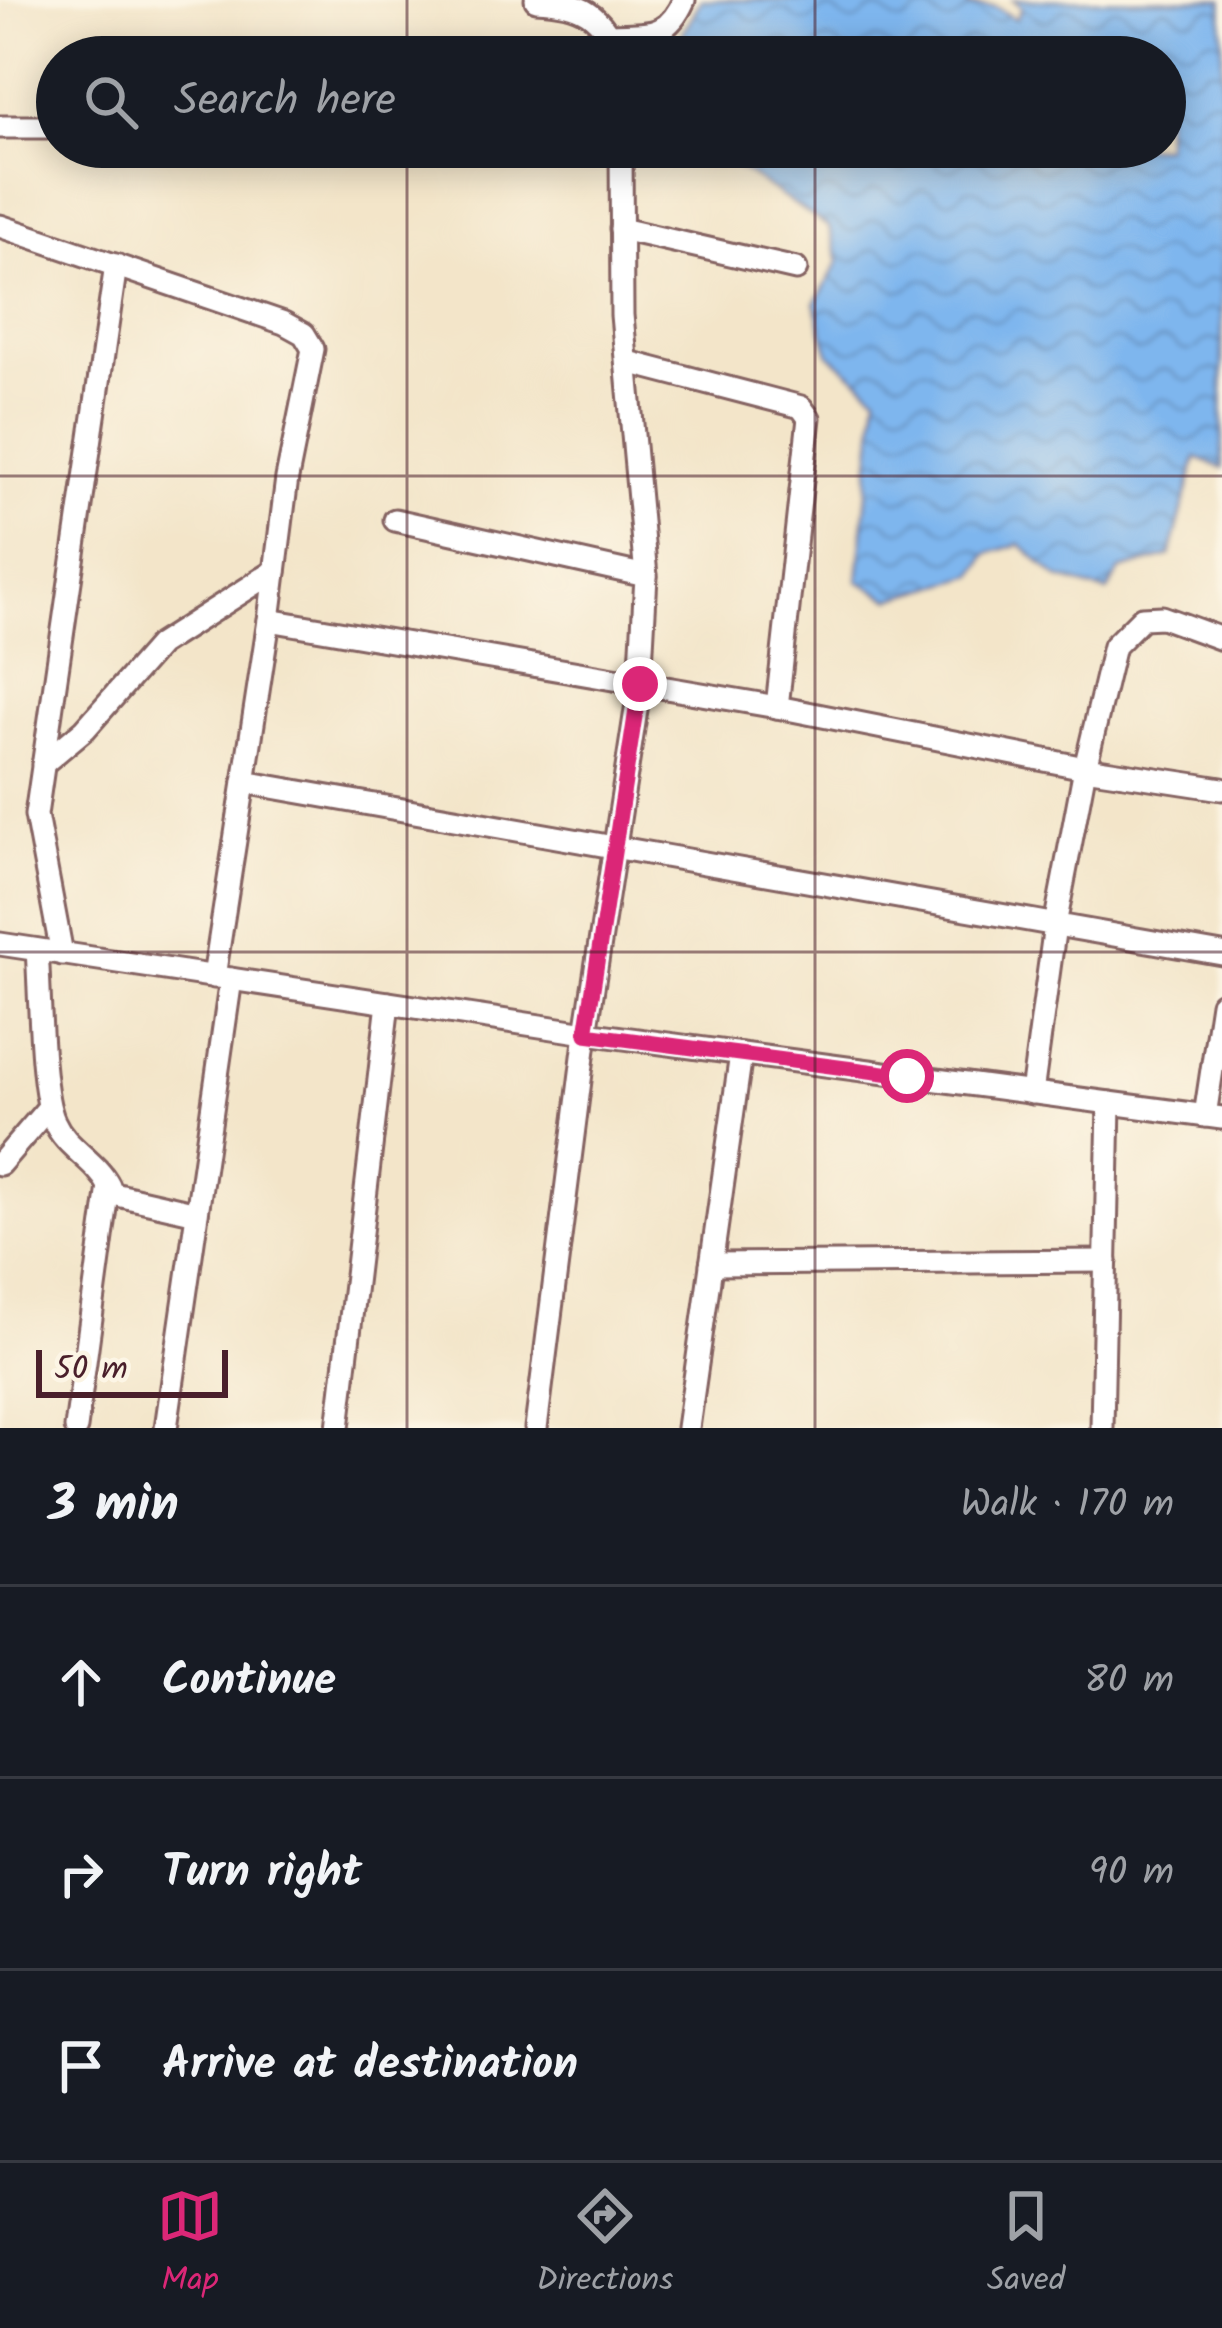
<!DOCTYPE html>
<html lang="en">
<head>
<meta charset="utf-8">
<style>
	body { margin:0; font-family:Kalam,sans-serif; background:#20242c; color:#f1f3f6 }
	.scale { position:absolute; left:36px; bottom:30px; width:192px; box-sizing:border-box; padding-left:12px; border:6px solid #4a1f2b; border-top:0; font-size:33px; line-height:42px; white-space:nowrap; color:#4a1f2b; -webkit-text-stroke:9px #fcf5e5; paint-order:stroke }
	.stop { position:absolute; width:36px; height:36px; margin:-27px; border:9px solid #db2777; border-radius:50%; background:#fff }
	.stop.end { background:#db2777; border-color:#fff; box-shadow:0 3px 12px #0008 }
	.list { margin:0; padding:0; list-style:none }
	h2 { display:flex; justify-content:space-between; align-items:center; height:156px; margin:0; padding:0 48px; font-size:51px }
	h2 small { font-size:39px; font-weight:400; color:#9ea1a6 }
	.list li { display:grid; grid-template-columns:78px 1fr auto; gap:36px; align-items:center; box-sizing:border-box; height:192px; padding:0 48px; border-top:3px solid #363941 }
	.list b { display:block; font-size:45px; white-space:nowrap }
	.list em { font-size:39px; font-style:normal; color:#9ea1a6 }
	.icon { flex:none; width:66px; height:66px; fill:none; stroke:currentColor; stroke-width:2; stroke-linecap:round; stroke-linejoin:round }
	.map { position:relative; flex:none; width:1222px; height:1428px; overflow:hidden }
	.search { position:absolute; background:#171b24; box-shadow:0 6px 30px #0003; left:36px; right:36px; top:36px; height:132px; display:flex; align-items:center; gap:30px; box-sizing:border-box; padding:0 42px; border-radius:66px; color:#9ea1a6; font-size:45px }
	.sheet { height:732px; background:#171b24 }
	nav { display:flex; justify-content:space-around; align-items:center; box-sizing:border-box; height:168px; border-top:3px solid #363941; background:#171b24; font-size:33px; color:#9ea1a6 }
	nav a { display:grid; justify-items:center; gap:6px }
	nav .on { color:#db2777 }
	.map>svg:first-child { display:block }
	.water { fill:url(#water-waves); stroke:#646a8c; stroke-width:3 }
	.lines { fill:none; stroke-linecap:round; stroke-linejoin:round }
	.minor-casing { stroke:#856462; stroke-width:27 }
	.minor { stroke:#fff; stroke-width:21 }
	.route { stroke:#db2777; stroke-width:15 }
	.grid { fill:none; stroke:#4a1f2b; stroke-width:3; stroke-opacity:0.55 }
</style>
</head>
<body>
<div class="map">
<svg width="1222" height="1428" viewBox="0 0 1222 1428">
	<defs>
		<pattern id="water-waves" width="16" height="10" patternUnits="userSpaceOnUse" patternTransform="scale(3)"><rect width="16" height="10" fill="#7eb6ee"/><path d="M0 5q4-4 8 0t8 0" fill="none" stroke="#6993c1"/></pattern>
	</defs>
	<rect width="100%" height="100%" fill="#fcf5e5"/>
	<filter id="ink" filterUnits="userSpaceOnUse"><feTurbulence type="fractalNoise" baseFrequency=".00833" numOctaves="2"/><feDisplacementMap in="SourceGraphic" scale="24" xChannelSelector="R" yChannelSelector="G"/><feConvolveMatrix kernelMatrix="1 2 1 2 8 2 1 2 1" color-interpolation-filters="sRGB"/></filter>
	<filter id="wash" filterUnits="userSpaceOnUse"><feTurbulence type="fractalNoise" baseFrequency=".004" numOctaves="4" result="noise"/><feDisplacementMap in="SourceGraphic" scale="48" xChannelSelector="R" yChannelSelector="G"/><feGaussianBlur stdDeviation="2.7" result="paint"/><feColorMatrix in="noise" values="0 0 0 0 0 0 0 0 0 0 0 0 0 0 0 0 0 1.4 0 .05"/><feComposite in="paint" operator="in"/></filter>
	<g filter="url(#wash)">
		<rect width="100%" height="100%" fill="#f3e5c9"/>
		<path class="water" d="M701,0H970L968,6L995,7L1016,19L1022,8L1013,0H1222V468L1196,458L1170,556L1120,570L1107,592L1058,578L1020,544L987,554L975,575L891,599L858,581L877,395L829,354L815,304L839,261L829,227L707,147H1165V57H689L683,33Z"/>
	</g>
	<g filter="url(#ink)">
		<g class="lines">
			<defs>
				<g id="minor">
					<path d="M536,0C580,2 603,13 618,57"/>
					<path d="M610,35C648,33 667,39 684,0"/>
					<path d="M0,127H57"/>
					<path d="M545,147L621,152"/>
					<path d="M621,147L622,315L646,576"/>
					<path d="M0,226L284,323L304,334L313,349L287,478L269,620L214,977"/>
					<path d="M621,229L796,269"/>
					<path d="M628,362L801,407L809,418L777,707"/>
					<path d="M395,520L646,576L640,684L586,1033L536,1428"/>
					<path d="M269,620L777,707L1085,768L1222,789"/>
					<path d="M43,764L85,729L159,645L275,571"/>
					<path d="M244,782L1222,954"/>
					<path d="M0,944L586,1033L1222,1118"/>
					<path d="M37,950C40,988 40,1091 54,1121C66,1149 96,1160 109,1186L76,1428"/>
					<path d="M62,954L36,815L116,265"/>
					<path d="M1032,1093L1055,925L1085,768L1114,646L1142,618L1162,617L1222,639"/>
					<path d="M1205,1116L1222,1003"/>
					<path d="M0,1164L48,1108"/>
					<path d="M109,1193L197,1213"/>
					<path d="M711,1264L1106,1261"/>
					<path d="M166,1428L231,979"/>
					<path d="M338,1428L388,1003"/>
					<path d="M688,1428L741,1054"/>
					<path d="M1102,1428L1109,1103"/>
				</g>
			</defs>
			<use href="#minor" class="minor-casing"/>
			<use href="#minor" class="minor"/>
		</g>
	</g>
	<g class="lines" filter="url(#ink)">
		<path class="route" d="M640,684L586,1034L907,1076"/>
	</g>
	<path class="grid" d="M407,0V57M815,0V57M407,147V1428M815,147V1428M0,476H1222M0,952H1222"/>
</svg>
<div class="scale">50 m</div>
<div class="stop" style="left:907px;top:1076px"></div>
<div class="stop end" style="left:640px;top:684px"></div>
<div class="search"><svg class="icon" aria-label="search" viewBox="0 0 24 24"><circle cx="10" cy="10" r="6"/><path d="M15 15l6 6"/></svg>Search here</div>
</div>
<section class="sheet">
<h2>3 min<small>Walk · 170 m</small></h2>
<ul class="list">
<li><svg class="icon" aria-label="ahead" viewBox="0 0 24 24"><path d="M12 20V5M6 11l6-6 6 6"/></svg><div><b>Continue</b></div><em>80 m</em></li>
<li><svg class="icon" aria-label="right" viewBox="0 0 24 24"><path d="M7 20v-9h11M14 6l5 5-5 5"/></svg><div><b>Turn right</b></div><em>90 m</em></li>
<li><svg class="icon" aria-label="arrive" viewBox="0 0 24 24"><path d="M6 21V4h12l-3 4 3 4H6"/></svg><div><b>Arrive at destination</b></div></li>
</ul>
</section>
<nav>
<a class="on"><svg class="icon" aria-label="map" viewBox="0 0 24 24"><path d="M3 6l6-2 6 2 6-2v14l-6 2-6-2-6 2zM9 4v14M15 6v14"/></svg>Map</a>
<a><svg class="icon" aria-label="directions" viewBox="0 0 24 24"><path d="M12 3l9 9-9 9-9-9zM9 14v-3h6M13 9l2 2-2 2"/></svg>Directions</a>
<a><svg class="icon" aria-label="saved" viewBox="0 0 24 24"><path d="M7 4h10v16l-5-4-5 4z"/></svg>Saved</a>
</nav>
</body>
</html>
